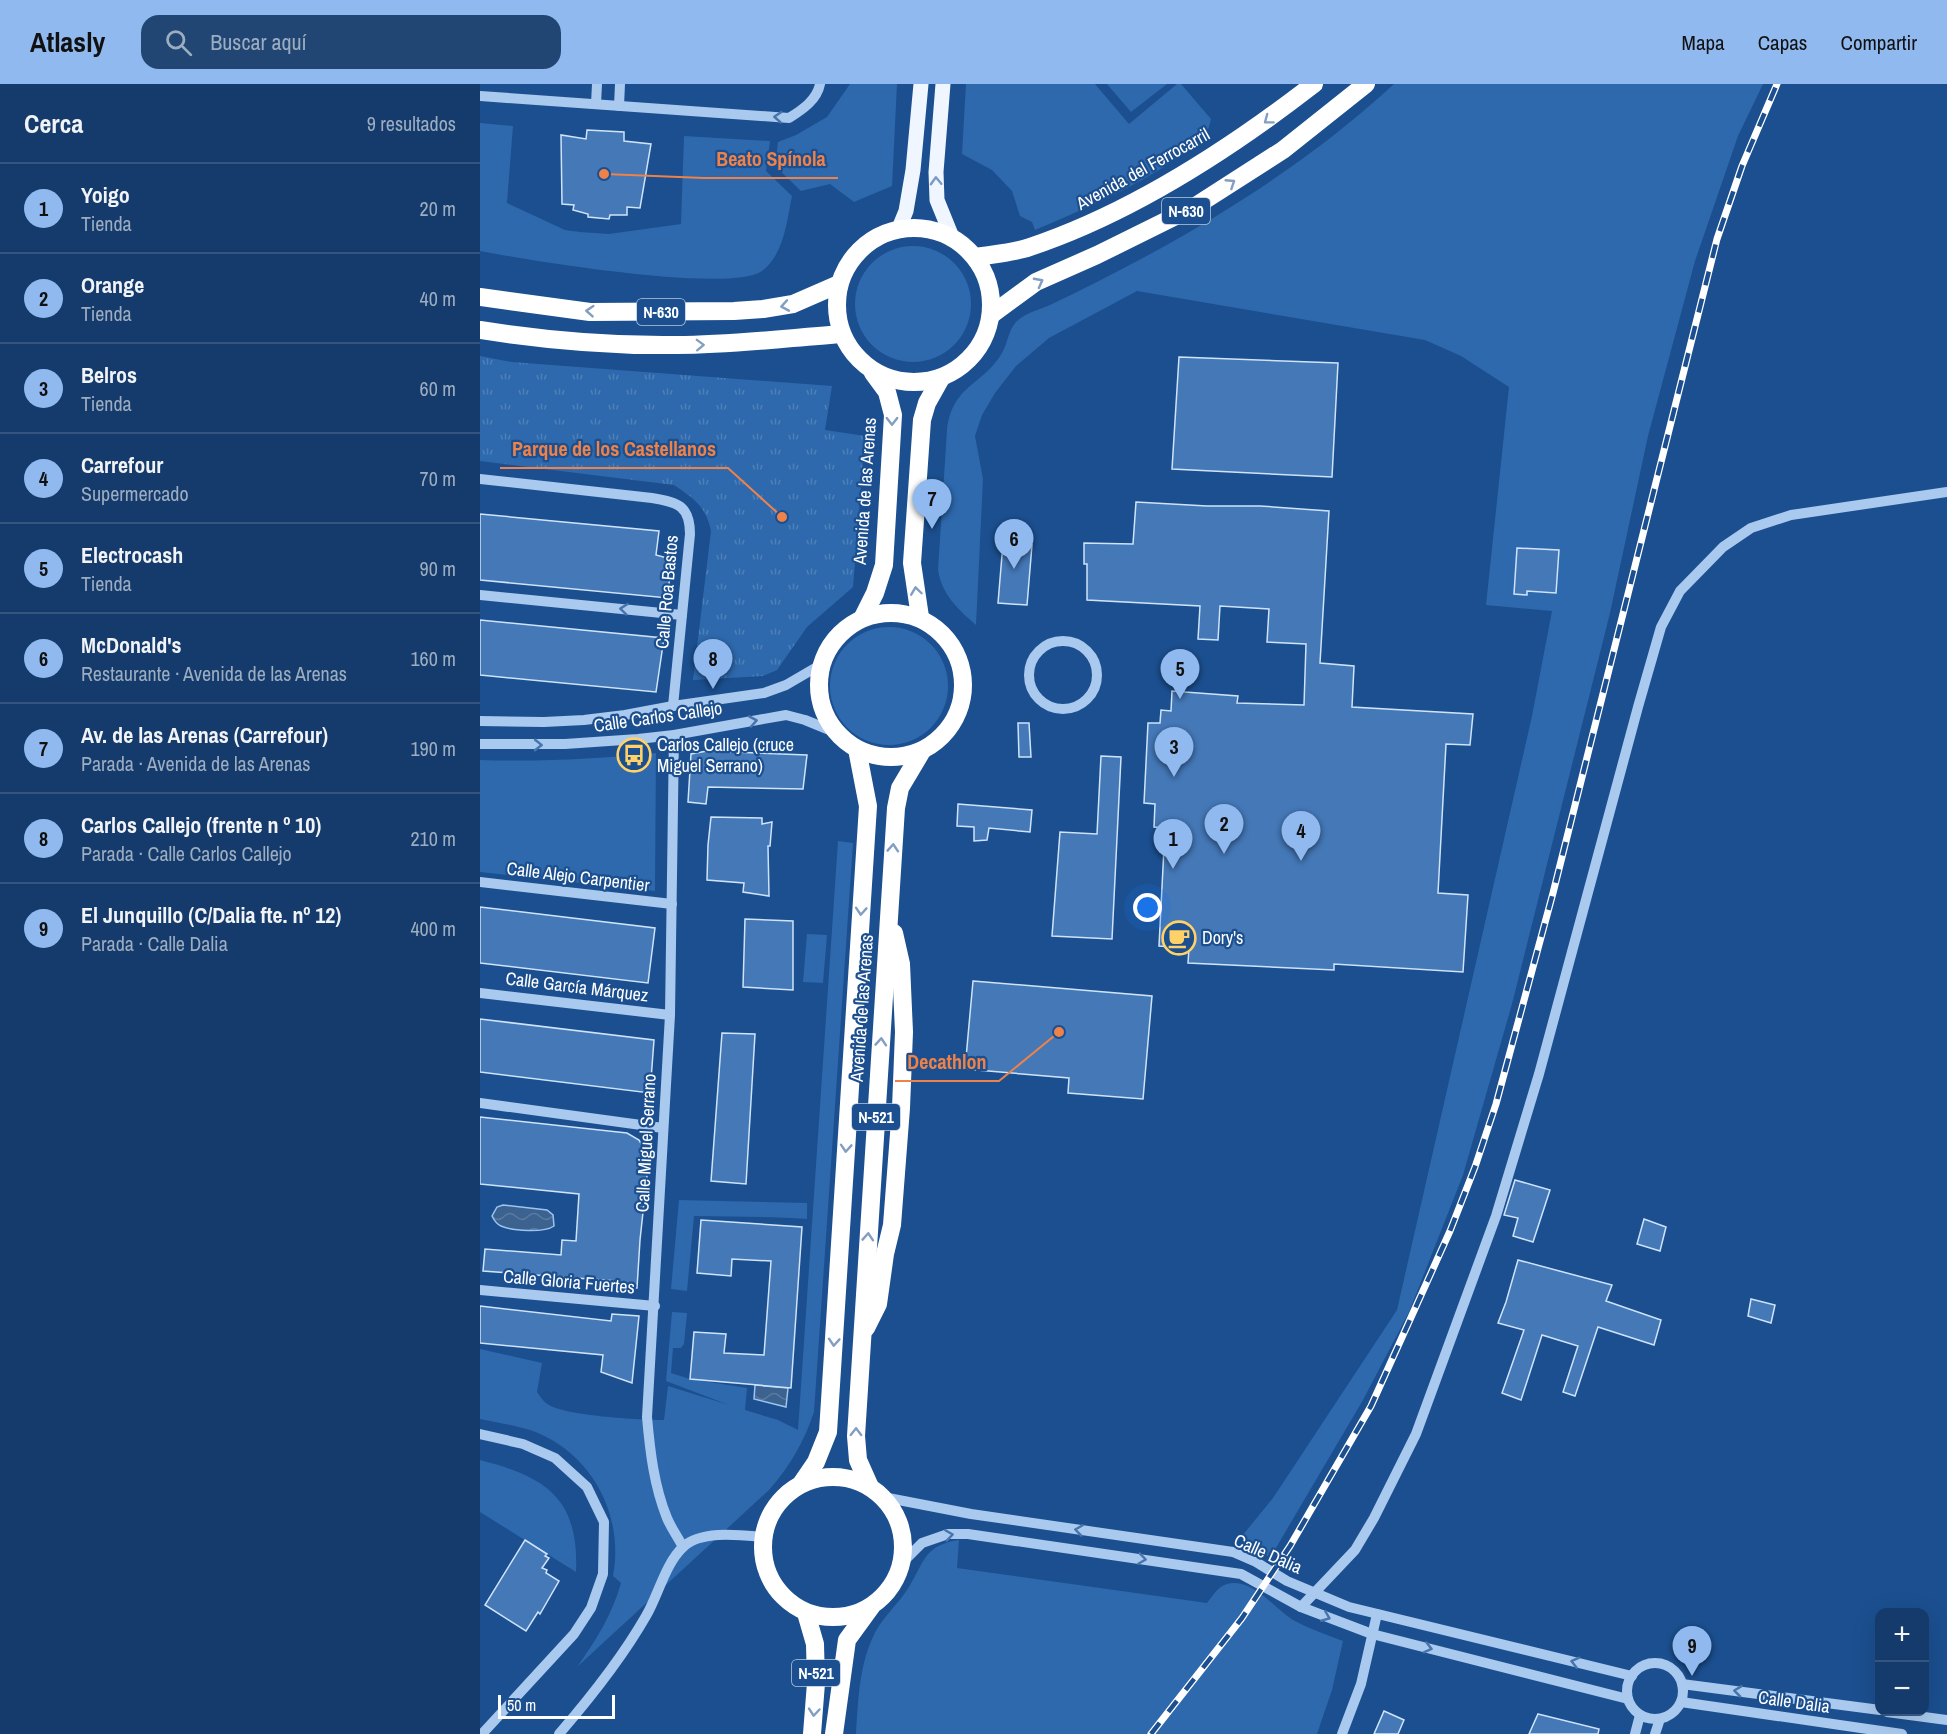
<!DOCTYPE html>
<html lang="es">
<head>
<meta charset="utf-8">
<style>
	body { margin:0; font-family:"Archivo Narrow",sans-serif; background:#214673; color:#f1f3f6 }
	.controls { position:absolute; right:18px; bottom:18px; display:grid; overflow:hidden; border-radius:12px; box-shadow:0 6px 24px #0002 }
	.controls button { width:54px; height:54px; display:grid; place-items:center; padding:0; border:0; border-bottom:2px solid #33557e; background:#143b6b; color:#f1f3f6; font:30px sans-serif }
	.scale { position:absolute; left:18px; bottom:15px; width:117px; box-sizing:border-box; padding-left:6px; border:3px solid #fff; border-top:0; font-size:16px; line-height:21px; white-space:nowrap; color:#fff; -webkit-text-stroke:4px #1b4f8f; paint-order:stroke }
	.you { position:absolute; left:668px; top:824px; width:21px; height:21px; margin:-15px; border:4px solid #fff; border-radius:50%; background:#1a73e8; box-shadow:0 0 0 9px #1a73e833 }
	.badge { display:grid; place-items:center; width:39px; height:39px; border-radius:50%; background:#90b9f0; color:#111; font-size:20px; font-weight:700 }
	.pin { position:absolute; translate:-50% -50px; filter:drop-shadow(0 2px 3px #0008) }
	.pin::after { content:''; position:absolute; top:32px; width:21px; height:18px; background:inherit; clip-path:polygon(0 0,100% 0,50% 100%) }
	.list { margin:0; padding:0; list-style:none }
	h2 { display:flex; justify-content:space-between; align-items:center; height:78px; margin:0; padding:0 24px; font-size:26px }
	h2 small { font-size:20px; font-weight:400; color:#9dadc1 }
	.list li { display:grid; grid-template-columns:39px 1fr auto; gap:18px; align-items:center; box-sizing:border-box; height:90px; padding:0 24px; border-top:2px solid #33557e }
	.list b { display:block; font-size:22px; white-space:nowrap }
	.list p { margin:0; font-size:20px; white-space:nowrap; color:#9dadc1 }
	.list em { font-size:20px; font-style:normal; color:#9dadc1 }
	.icon { flex:none; width:33px; height:33px; fill:none; stroke:currentColor; stroke-width:2; stroke-linecap:round; stroke-linejoin:round }
	.map { position:relative; flex:none; width:1467px; height:1650px; overflow:hidden }
	header { display:flex; align-items:center; gap:36px; box-sizing:border-box; height:84px; padding:0 30px; background:#90b9f0; color:#111 }
	header strong { font-size:28px }
	nav { display:flex; gap:33px; margin-inline-start:auto; font-size:21px }
	.search { width:420px; height:54px; background:#214673; display:flex; align-items:center; gap:15px; box-sizing:border-box; padding:0 21px; border-radius:18px; color:#9dadc1; font-size:22px }
	main { display:flex }
	aside { flex:1; background:#143b6b }
	.map>svg:first-child { display:block }
	.grass { fill:#2e69ad }
	.park { fill:url(#park-tufts) }
	.water { fill:url(#water-waves); stroke:#9cc4f0; stroke-width:1.5 }
	.building { fill:#4478b7; stroke:#cfe3fa; stroke-width:1.5 }
	.lines { fill:none; stroke-linecap:round; stroke-linejoin:round }
	.minor { stroke:#a9c9ee; stroke-width:10 }
	.major { stroke:#f0f6ff; stroke-width:15 }
	.highway { stroke:#fff; stroke-width:18 }
	.rail-casing { stroke:#fff; stroke-width:7 }
	.rail { stroke:#1b4f8f; stroke-width:4.5; stroke-dasharray:14; stroke-linecap:butt }
	.oneway { stroke:#4674ac }
	.oneway2 { stroke:#829ec1 }
	.oneway3 { stroke:#7b9ac1 }
	.labels { text-anchor:middle; stroke-width:4.5; stroke-linejoin:round; paint-order:stroke }
	.shield { fill:#1b4f8f; stroke:#bbcadd; stroke-width:1.5 }
	.shield-label { font-size:16px; font-weight:bold; fill:#fff }
	.street-label { font-size:18px; fill:#fff; stroke:#1b4f8f }
	.poi-label { font-size:18px; fill:#fff; stroke:#1b4f8f; text-anchor:start }
	.leader { fill:none; stroke:#ee8249; stroke-width:2 }
	.callout-dot { fill:#ee8249; stroke:#1b4f8f; stroke-width:2 }
	.callout-label { font-size:20px; text-anchor:middle; font-weight:bold; fill:#ee8249; stroke:#1b4f8f; stroke-width:4.5; stroke-linejoin:round; paint-order:stroke }
</style>
</head>
<body>
<header>
<strong>Atlasly</strong>
<div class="search"><svg class="icon" aria-label="search" viewBox="0 0 24 24"><circle cx="10" cy="10" r="6"/><path d="M15 15l6 6"/></svg>Buscar aquí</div>
<nav><a>Mapa</a><a>Capas</a><a>Compartir</a></nav>
</header>
<main>
<aside>
<h2>Cerca<small>9 resultados</small></h2>
<ul class="list">
<li><span class="badge">1</span><div><b>Yoigo</b><p>Tienda</p></div><em>20 m</em></li>
<li><span class="badge">2</span><div><b>Orange</b><p>Tienda</p></div><em>40 m</em></li>
<li><span class="badge">3</span><div><b>Belros</b><p>Tienda</p></div><em>60 m</em></li>
<li><span class="badge">4</span><div><b>Carrefour</b><p>Supermercado</p></div><em>70 m</em></li>
<li><span class="badge">5</span><div><b>Electrocash</b><p>Tienda</p></div><em>90 m</em></li>
<li><span class="badge">6</span><div><b>McDonald's</b><p>Restaurante · Avenida de las Arenas</p></div><em>160 m</em></li>
<li><span class="badge">7</span><div><b>Av. de las Arenas (Carrefour)</b><p>Parada · Avenida de las Arenas</p></div><em>190 m</em></li>
<li><span class="badge">8</span><div><b>Carlos Callejo (frente n º 10)</b><p>Parada · Calle Carlos Callejo</p></div><em>210 m</em></li>
<li><span class="badge">9</span><div><b>El Junquillo (C/Dalia fte. nº 12)</b><p>Parada · Calle Dalia</p></div><em>400 m</em></li>
</ul>
</aside>
<div class="map">
<svg width="1467" height="1650" viewBox="0 0 1467 1650">
	<defs>
		<pattern id="park-tufts" width="24" height="20" patternUnits="userSpaceOnUse" patternTransform="scale(1.5)"><rect width="24" height="20" fill="#2e69ad"/><path d="M3 7l-1-3M5 7V3M7 7l1-3M15 17l-1-3M17 17v-4M19 17l1-3" fill="none" stroke="#4d80b9"/></pattern>
		<pattern id="water-waves" width="16" height="10" patternUnits="userSpaceOnUse" patternTransform="scale(1.5)"><rect width="16" height="10" fill="#3c6290"/><path d="M0 5q4-4 8 0t8 0" fill="none" stroke="#597aa1"/></pattern>
	</defs>
	<rect width="100%" height="100%" fill="#1b4f8f"/>
	<g class="grass">
		<path d="M370,0H417L412,102L374,118L350,100L321,107L295,82L298,58L316,51L347,33Z"/>
		<path d="M486,0H615L649,40L697,0H701L731,35C730,39 729,44 727,48C721,60 707,68 696,75C652,105 604,125 555,146L552,138L540,132L532,107L512,86L482,70Z"/>
		<path d="M627,0H687L651,28Z"/>
		<path d="M914,0H1283L1258,52L1215,177L1168,352L1130,529L1032,920L983,1091L929,1228L883,1316L790,1474L762,1452L793,1414L917,1226L1052,632L1072,527L1006,521L1029,303L981,272L945,256L657,207L569,254L536,282L515,309L502,331L495,352L503,395L496,541C478,525 462,511 458,486L467,346C473,299 504,302 523,267C528,258 528,247 536,238C546,228 560,226 572,220C602,206 632,190 661,175C752,126 838,70 914,0Z"/>
		<path d="M0,39L33,42L27,119L85,146L100,148L129,150L201,140L204,52L290,57L286,87L312,112C307,136 304,171 282,187C250,210 46,176 0,167Z"/>
		<circle cx="433" cy="220" r="58"/>
		<circle cx="409" cy="602" r="59"/>
		<path d="M176,669L175,807L0,788V676C59,678 117,675 176,669Z"/>
		<path d="M358,757L373,759L334,1328C324,1358 310,1382 289,1406L97,1583C116,1556 132,1531 141,1499L133,1492C144,1433 114,1373 58,1349C40,1342 19,1339 0,1335V1265L62,1279L57,1308C60,1312 63,1317 66,1319C81,1332 162,1336 184,1336L188,1302L249,1321L186,1297L192,1228L207,1229L204,1260L201,1264H193L191,1289L210,1295L267,1304L265,1326L298,1336L318,1346Z"/>
		<path d="M327,850L347,851L343,899L323,898Z"/>
		<path d="M199,1116L327,1119V1135C289,1132 252,1133 214,1132L207,1207L191,1205Z"/>
		<path d="M0,1376C66,1393 99,1414 96,1488L0,1428Z"/>
		<path d="M479,1456L477,1484L727,1519C732,1513 738,1502 747,1500C773,1493 794,1525 815,1537C830,1545 847,1551 863,1557L852,1606L837,1650H376C378,1619 379,1584 392,1555C400,1535 418,1521 429,1503C445,1476 445,1461 479,1456Z"/>
	</g>
	<path class="park" d="M0,272L32,278L352,302L345,346L385,352L373,503L327,543L297,586L283,592L213,596L231,447C226,422 213,414 194,401L0,377Z"/>
	<g class="water">
		<path d="M23,1121L67,1126L73,1131L74,1142C64,1149 33,1147 21,1142C16,1140 14,1136 12,1132L17,1123Z"/>
		<path d="M275,1301L308,1304L306,1323L274,1315Z"/>
	</g>
	<g class="building">
		<path d="M107,46L144,48V57L171,60L160,124L147,123V131H130L129,135L108,133V130L93,126L94,121L82,120L81,51L106,55Z"/>
		<path d="M699,273L858,279L852,393L692,385Z"/>
		<path d="M656,418L727,422H780L849,427L840,579L874,582L872,623L993,630L990,661L966,660L958,809L988,811L983,888L854,880V886L708,879L709,864L679,862L685,744L674,743L675,720L664,719L668,639H680L681,626L691,627L692,607L758,612L757,619L824,621L826,560L787,558L789,525L740,522L738,556L718,555L720,522L607,516V480H604V459L653,460Z"/>
		<path d="M0,430L179,447L176,471L191,475L188,514L0,496Z"/>
		<path d="M523,459L552,461L547,521L518,519Z"/>
		<path d="M1037,464L1079,466L1076,509L1047,507V511L1034,510Z"/>
		<path d="M0,536L184,554L176,608L0,591Z"/>
		<path d="M538,639H549L551,673H539Z"/>
		<path d="M227,667L327,671L323,705L228,703L226,720L208,718L211,670Z"/>
		<path d="M621,672L641,673L632,855L572,852L580,748L617,750Z"/>
		<path d="M478,720L552,726L550,748L509,744L507,756L494,757V743L477,742Z"/>
		<path d="M231,733L282,734V740L292,738L290,762H288L289,812L263,808L264,799L227,796L228,761Z"/>
		<path d="M0,823L175,844L168,899L0,879Z"/>
		<path d="M265,835L313,837V906L263,903Z"/>
		<path d="M493,897L672,912L663,1015L588,1009L589,994L485,985Z"/>
		<path d="M0,935L174,956L170,1009L0,988Z"/>
		<path d="M242,949L275,950L266,1100L231,1097Z"/>
		<path d="M0,1033L147,1049L159,1056L169,1073L160,1156L157,1204L136,1203V1197L3,1187L5,1165L81,1171L82,1156L96,1157L99,1110L0,1100Z"/>
		<path d="M1035,1096L1070,1106L1053,1158L1033,1152L1038,1134L1024,1131Z"/>
		<path d="M1164,1135L1186,1143L1180,1167L1157,1160Z"/>
		<path d="M221,1136L322,1143L311,1304L210,1295L214,1248L246,1250L244,1269L284,1271L291,1177L252,1175L251,1192L217,1189Z"/>
		<path d="M1038,1176L1132,1201L1126,1217L1181,1236L1174,1261L1118,1243L1095,1312L1083,1308L1098,1262L1062,1251L1041,1316L1022,1309L1044,1246L1018,1239L1026,1218Z"/>
		<path d="M1271,1215L1295,1221L1291,1239L1268,1232Z"/>
		<path d="M0,1222L131,1237L132,1230L159,1232L152,1299L121,1288L123,1271L0,1259Z"/>
		<path d="M45,1456L67,1470L65,1472L69,1474L62,1484L67,1486L66,1489L79,1497L60,1530L58,1528L46,1547L5,1521Z"/>
		<path d="M904,1627L924,1636L918,1650H894Z"/>
		<path d="M1058,1630L1119,1645L1118,1650H1049Z"/>
	</g>
	<g class="lines">
		<g class="minor">
			<path d="M0,12L309,34C322,26 337,16 340,0"/>
			<path d="M116,20L117,0"/>
			<path d="M139,22L140,0"/>
			<path d="M0,395L172,414C198,418 210,422 210,450L193,622"/>
			<path d="M0,511L202,531"/>
			<circle cx="583" cy="591" r="34"/>
			<path d="M0,637L64,638L104,636L145,631L193,622L284,609L306,601L342,580"/>
			<path d="M194,651L190,931L167,1333C170,1367 174,1402 187,1434C191,1444 198,1453 203,1463"/>
			<path d="M0,660H85L158,655L194,651L306,631L325,636L357,649"/>
			<path d="M0,798L192,820"/>
			<path d="M0,909L190,931"/>
			<path d="M0,1019L183,1044"/>
			<path d="M0,1206L175,1222"/>
			<path d="M0,1350L43,1360L75,1374L107,1403L124,1438L123,1490L111,1524L94,1550L2,1650"/>
			<path d="M403,1413L491,1430L753,1468L776,1478L807,1497L869,1523L1152,1592"/>
			<path d="M421,1480L442,1459L468,1450H488L761,1490L821,1523L892,1550L1148,1615"/>
			<path d="M821,1523L875,1466L894,1434L936,1350L1016,1132L1059,990L1158,623L1181,543L1200,507L1243,463L1271,444L1311,431L1467,408"/>
			<circle cx="1175" cy="1607" r="28"/>
			<path d="M1202,1600L1400,1626"/>
			<path d="M1201,1618L1422,1650"/>
			<path d="M1407,1628L1467,1636"/>
			<path d="M79,1650C111,1613 142,1574 166,1532C178,1512 185,1480 203,1463C221,1446 260,1451 282,1453"/>
			<path d="M862,1650L881,1600L897,1530"/>
			<path d="M1155,1650L1160,1631"/>
			<path d="M1175,1650L1180,1635"/>
		</g>
		<g class="major">
			<path d="M463,0L456,88L457,116L472,153"/>
			<path d="M419,144L426,127L433,86L441,0"/>
		</g>
		<g class="highway">
			<circle cx="434" cy="221" r="77"/>
			<path d="M496,173C514,170 533,169 550,163C652,129 750,65 834,0"/>
			<path d="M0,213L110,228L254,227L283,225L313,220L359,200"/>
			<path d="M511,231L556,198L617,171L714,123L803,66L886,0"/>
			<path d="M0,246C64,256 131,262 197,261C252,261 307,254 362,250"/>
			<circle cx="411" cy="601" r="72"/>
			<path d="M383,533L395,509L404,481L413,331L407,308L393,289"/>
			<path d="M440,533L432,479L442,336L447,319L461,294"/>
			<path d="M386,1244L398,1220L405,1170L412,1141L421,1024L424,948L421,880L414,849"/>
			<circle cx="353" cy="1463" r="70"/>
			<path d="M321,1400L336,1378L348,1348L388,722L377,665"/>
			<path d="M390,1403L378,1376L376,1352L416,724L420,704L442,667"/>
			<path d="M326,1529L335,1560L336,1599L332,1650"/>
			<path d="M354,1650L367,1556L391,1523"/>
		</g>
		<defs>
			<path id="rail" d="M671,1650L762,1534L810,1462L891,1322L970,1147L995,1083L1016,1020L1073,809L1237,155L1262,82L1297,0"/>
		</defs>
		<use href="#rail" class="rail-casing"/>
		<use href="#rail" class="rail"/>
	</g>
	<defs><path id="oneway-chevron" d="M-2-3.5L2.5 0L-2 3.5" fill="none" stroke-width="1.6" stroke-linecap="round" stroke-linejoin="round" transform="scale(1.5)"/></defs>
	<g class="oneway">
		<use href="#oneway-chevron" transform="translate(298 33) rotate(-176)"/>
		<use href="#oneway-chevron" transform="translate(144 525) rotate(-174)"/>
		<use href="#oneway-chevron" transform="translate(273 637) rotate(-10)"/>
		<use href="#oneway-chevron" transform="translate(58 661) rotate(1)"/>
		<use href="#oneway-chevron" transform="translate(599 1446) rotate(-172)"/>
		<use href="#oneway-chevron" transform="translate(469 1451) rotate(-8)"/>
		<use href="#oneway-chevron" transform="translate(662 1475) rotate(8)"/>
		<use href="#oneway-chevron" transform="translate(846 1533) rotate(22)"/>
		<use href="#oneway-chevron" transform="translate(948 1564) rotate(14)"/>
		<use href="#oneway-chevron" transform="translate(1095 1578) rotate(-166)"/>
		<use href="#oneway-chevron" transform="translate(1258 1607) rotate(-173)"/>
	</g>
	<g class="oneway2">
		<use href="#oneway-chevron" transform="translate(788 36) rotate(143)"/>
		<use href="#oneway-chevron" transform="translate(751 99) rotate(-33)"/>
		<use href="#oneway-chevron" transform="translate(559 198) rotate(-28)"/>
		<use href="#oneway-chevron" transform="translate(305 222) rotate(170)"/>
		<use href="#oneway-chevron" transform="translate(110 227) rotate(-176)"/>
		<use href="#oneway-chevron" transform="translate(220 261) rotate(-2)"/>
		<use href="#oneway-chevron" transform="translate(412 337) rotate(90)"/>
		<use href="#oneway-chevron" transform="translate(436 507) rotate(-98)"/>
		<use href="#oneway-chevron" transform="translate(413 764) rotate(-86)"/>
		<use href="#oneway-chevron" transform="translate(381 827) rotate(94)"/>
		<use href="#oneway-chevron" transform="translate(401 958) rotate(-86)"/>
		<use href="#oneway-chevron" transform="translate(366 1064) rotate(94)"/>
		<use href="#oneway-chevron" transform="translate(388 1153) rotate(-86)"/>
		<use href="#oneway-chevron" transform="translate(354 1258) rotate(94)"/>
		<use href="#oneway-chevron" transform="translate(376 1348) rotate(-89)"/>
		<use href="#oneway-chevron" transform="translate(334 1628) rotate(95)"/>
	</g>
	<use class="oneway3" href="#oneway-chevron" transform="translate(456 97) rotate(-92)"/>
	<defs>
		<symbol id="bus-ring" viewBox="-11 -11 22 22"><circle r="9.5" fill="#1b4f8f" stroke="#ffd166" stroke-width="1.5"/><path d="M-5-6H5V4H4V6H2V4H-2V6H-4V4H-5ZM-3.5-4V0h7V-4ZM-3.5 1.2v1.5H-2V1.2ZM2 1.2v1.5H3.5V1.2Z" fill="#ffd166"/></symbol>
		<symbol id="cafe-ring" viewBox="-11 -11 22 22"><circle r="9.5" fill="#1b4f8f" stroke="#ffd166" stroke-width="1.5"/><path d="M-5.5-4.5H6V0H3Q3 3.5 0 3.5H-2.5Q-5.5 3.5-5.5 0ZM3-3.2v2h1.7v-2ZM-6 4.5H4V6H-6Z" fill="#ffd166"/></symbol>
	</defs>
	<g fill-rule="evenodd">
		<use href="#bus-ring" x="135" y="652" width="38" height="38"/>
		<use href="#cafe-ring" x="680" y="835" width="38" height="38"/>
	</g>
	<g class="labels">
		<g class="shield">
			<rect x="682" y="114" width="48" height="26" rx="4.5"/>
			<rect x="157" y="215" width="48" height="26" rx="4.5"/>
			<rect x="372" y="1020" width="48" height="26" rx="4.5"/>
			<rect x="312" y="1576" width="48" height="26" rx="4.5"/>
		</g>
		<g class="shield-label">
			<text x="706" y="133">N-630</text>
			<text x="181" y="234">N-630</text>
			<text x="396" y="1039">N-521</text>
			<text x="336" y="1595">N-521</text>
		</g>
		<g class="street-label">
			<text transform="translate(663 85) rotate(-29)" y="6">Avenida del Ferrocarril</text>
			<text transform="translate(385 407) rotate(-86)" y="6">Avenida de las Arenas</text>
			<text transform="translate(187 508) rotate(-85)" y="6">Calle Roa Bastos</text>
			<text transform="translate(178 633) rotate(-8)" y="6">Calle Carlos Callejo</text>
			<text transform="translate(98 793) rotate(7)" y="6">Calle Alejo Carpentier</text>
			<text transform="translate(97 903) rotate(7)" y="6">Calle García Márquez</text>
			<text transform="translate(382 924) rotate(-86)" y="6">Avenida de las Arenas</text>
			<text transform="translate(166 1059) rotate(-87)" y="6">Calle Miguel Serrano</text>
			<text transform="translate(89 1198) rotate(5)" y="6">Calle Gloria Fuertes</text>
			<text transform="translate(788 1470) rotate(24)" y="6">Calle Dalia</text>
			<text transform="translate(1314 1618) rotate(8)" y="6">Calle Dalia</text>
		</g>
		<g class="poi-label">
			<text x="177" y="667">Carlos Callejo (cruce<tspan x="177" dy="21">Miguel Serrano)</tspan></text>
			<text x="722" y="860">Dory's</text>
		</g>
	</g>
	<path class="leader" d="M124 90L224 94H358M302 433L248 384H20M579 948L519 997H415"/>
	<g class="callout-dot">
		<circle cx="124" cy="90" r="6"/>
		<circle cx="302" cy="433" r="6"/>
		<circle cx="579" cy="948" r="6"/>
	</g>
	<g class="callout-label">
		<text x="291" y="82">Beato Spínola</text>
		<text x="134" y="372">Parque de los Castellanos</text>
		<text x="467" y="985">Decathlon</text>
	</g>
</svg>
<div class="controls">
<button>+</button>
<button>−</button>
</div>
<div class="scale">50 m</div>
<div class="you"></div>
<div class="pin badge" style="left:693px;top:785px">1</div>
<div class="pin badge" style="left:744px;top:770px">2</div>
<div class="pin badge" style="left:694px;top:693px">3</div>
<div class="pin badge" style="left:821px;top:777px">4</div>
<div class="pin badge" style="left:700px;top:615px">5</div>
<div class="pin badge" style="left:534px;top:485px">6</div>
<div class="pin badge" style="left:452px;top:445px">7</div>
<div class="pin badge" style="left:233px;top:605px">8</div>
<div class="pin badge" style="left:1212px;top:1592px">9</div>
</div>
</main>
</body>
</html>
